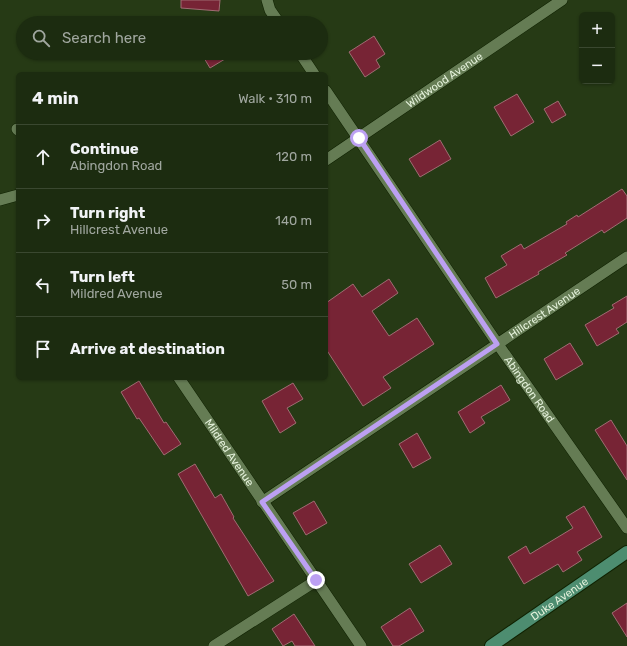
<!DOCTYPE html>
<html lang="en">
<head>
<meta charset="utf-8">
<style>
	body { margin:0; font-family:Rubik,sans-serif; background:#253419; color:#f1f3f6 }
	.controls { position:absolute; right:12px; top:12px; display:grid; overflow:hidden; border-radius:6px; box-shadow:0 1px 3px #0004 }
	.controls button { width:36px; height:36px; display:grid; place-items:center; padding:0; border:0; border-bottom:1px solid #3a4830; background:#1c2c10; color:#f1f3f6; font:20px sans-serif }
	.stop { position:absolute; width:12px; height:12px; margin:-9px; border:3px solid #bca0f2; border-radius:50%; background:#fff }
	.stop.end { background:#bca0f2; border-color:#fff; box-shadow:0 1px 4px #0008 }
	.list { margin:0; padding:0; list-style:none }
	h2 { display:flex; justify-content:space-between; align-items:center; height:52px; margin:0; padding:0 16px; font-size:17px }
	h2 small { font-size:13px; font-weight:400; color:#a0a79f }
	.list li { display:grid; grid-template-columns:26px 1fr auto; gap:12px; align-items:center; box-sizing:border-box; height:64px; padding:0 16px; border-top:1px solid #3a4830 }
	.list b { display:block; font-size:15px; white-space:nowrap }
	.list p { margin:0; font-size:13px; white-space:nowrap; color:#a0a79f }
	.list em { font-size:13px; font-style:normal; color:#a0a79f }
	.icon { flex:none; width:22px; height:22px; fill:none; stroke:currentColor; stroke-width:2; stroke-linecap:round; stroke-linejoin:round }
	.map { position:relative; flex:none; width:627px; height:646px; overflow:hidden }
	.search { position:absolute; background:#1c2c10; box-shadow:0 1px 3px #0004; left:16px; top:16px; width:312px; height:44px; display:flex; align-items:center; gap:10px; box-sizing:border-box; padding:0 14px; border-radius:22px; color:#a0a79f; font-size:15px }
	.panel { position:absolute; background:#1c2c10; box-shadow:0 1px 3px #0004; left:16px; top:72px; width:312px; height:308px; border-radius:6px }
	.map>svg:first-child { display:block }
	.building { fill:#772435; stroke:#9f6c72 }
	.lines { fill:none; stroke-linecap:round; stroke-linejoin:round }
	.street-casing { stroke:#0f2100; stroke-width:12 }
	.secondary-casing { stroke:#0f2100; stroke-width:14 }
	.street { stroke:#657c54; stroke-width:11 }
	.secondary { stroke:#4d8d70; stroke-width:12 }
	.route { stroke:#bca0f2; stroke-width:5 }
	.labels { text-anchor:middle; stroke-width:3; stroke-linejoin:round; paint-order:stroke }
	.street-label { font-size:11px; fill:#e5f2dc; stroke:#1d300a }
</style>
</head>
<body>
<div class="map">
<svg width="627" height="646" viewBox="0 0 627 646">
	<rect width="100%" height="100%" fill="#263a15"/>
	<g class="building">
		<path d="M181,0H220L219,11L181,8Z"/>
		<path d="M374,36L385,54L376,60L380,67L365,77L349,52Z"/>
		<path d="M201,53H235L210,68Z"/>
		<path d="M517,94L534,122L511,136L494,107Z"/>
		<path d="M558,101L566,115L552,123L544,109Z"/>
		<path d="M440,140L451,159L420,177L409,159Z"/>
		<path d="M622,189L627,196V218L604,233L602,230L565,253L567,255L538,272L539,274L496,298L485,278L507,265L501,256L521,244L524,249L567,224L566,222L577,215L578,217Z"/>
		<path d="M389,279L398,293L372,311L389,336L417,318L434,344L383,377L391,388L363,406L326,349V303L353,284L362,297Z"/>
		<path d="M627,296V322L616,329L619,333L597,346L585,325L614,308L612,305Z"/>
		<path d="M570,343L583,364L556,380L544,359Z"/>
		<path d="M139,381L164,423L166,422L181,444L164,455L139,418L137,419L121,392Z"/>
		<path d="M293,383L303,399L287,408L296,423L280,433L262,401Z"/>
		<path d="M501,385L510,400L481,417L485,423L470,433L458,412Z"/>
		<path d="M611,420L627,446V480L595,430Z"/>
		<path d="M417,433L431,458L413,468L399,444Z"/>
		<path d="M195,464L215,498L221,494L234,517L233,518L274,581L248,596L178,474Z"/>
		<path d="M314,501L327,523L306,535L293,513Z"/>
		<path d="M584,506L602,537L577,552L582,560L563,572L558,564L524,584L508,557L526,546L530,554L573,528L566,517Z"/>
		<path d="M440,545L452,564L421,583L409,564Z"/>
		<path d="M627,603V637L612,613Z"/>
		<path d="M410,608L424,631L399,646H393L381,627Z"/>
		<path d="M294,614L315,646H295L292,641L283,646L272,629Z"/>
	</g>
	<g class="lines">
		<defs>
			<g id="street">
				<path d="M267,0L270,10L279,23"/>
				<path d="M300,53L314,74"/>
				<path id="s1" d="M326,91L497,343L627,528"/>
				<path d="M17,129L18,130"/>
				<path id="s2" d="M326,160L562,0"/>
				<path d="M0,200L18,195"/>
				<path id="s3" d="M179,378L361,646"/>
				<path id="s4" d="M262,502L627,257"/>
				<path d="M214,646L317,580"/>
			</g>
			<g id="secondary">
				<path id="s5" d="M491,646L627,552"/>
			</g>
		</defs>
		<use href="#street" class="street-casing"/>
		<use href="#secondary" class="secondary-casing"/>
		<use href="#street" class="street"/>
		<use href="#secondary" class="secondary"/>
	</g>
	<g class="lines">
		<path class="route" d="M316,580L262,502L497,344L359,138"/>
	</g>
	<g class="labels">
		<g class="street-label">
			<text dy="4" stroke="none"><textPath href="#s2" startOffset="143">Wildwood Avenue</textPath></text>
			<text dy="4" stroke="none"><textPath href="#s4" startOffset="340">Hillcrest Avenue</textPath></text>
			<text dy="4" stroke="none"><textPath href="#s1" startOffset="361">Abingdon Road</textPath></text>
			<text dy="4" stroke="none"><textPath href="#s3" startOffset="90">Mildred Avenue</textPath></text>
			<text dy="4" stroke="none"><textPath href="#s5" startOffset="83">Duke Avenue</textPath></text>
		</g>
	</g>
</svg>
<div class="controls">
<button>+</button>
<button>−</button>
</div>
<div class="stop" style="left:359px;top:138px"></div>
<div class="stop end" style="left:316px;top:580px"></div>
<div class="search"><svg class="icon" aria-label="search" viewBox="0 0 24 24"><circle cx="10" cy="10" r="6"/><path d="M15 15l6 6"/></svg>Search here</div>
<section class="panel">
<h2>4 min<small>Walk · 310 m</small></h2>
<ul class="list">
<li><svg class="icon" aria-label="ahead" viewBox="0 0 24 24"><path d="M12 20V5M6 11l6-6 6 6"/></svg><div><b>Continue</b><p>Abingdon Road</p></div><em>120 m</em></li>
<li><svg class="icon" aria-label="right" viewBox="0 0 24 24"><path d="M7 20v-9h11M14 6l5 5-5 5"/></svg><div><b>Turn right</b><p>Hillcrest Avenue</p></div><em>140 m</em></li>
<li><svg class="icon" aria-label="left" viewBox="0 0 24 24"><path d="M17 20v-9H6M10 6l-5 5 5 5"/></svg><div><b>Turn left</b><p>Mildred Avenue</p></div><em>50 m</em></li>
<li><svg class="icon" aria-label="arrive" viewBox="0 0 24 24"><path d="M6 21V4h12l-3 4 3 4H6"/></svg><div><b>Arrive at destination</b></div></li>
</ul>
</section>
</div>
</body>
</html>
